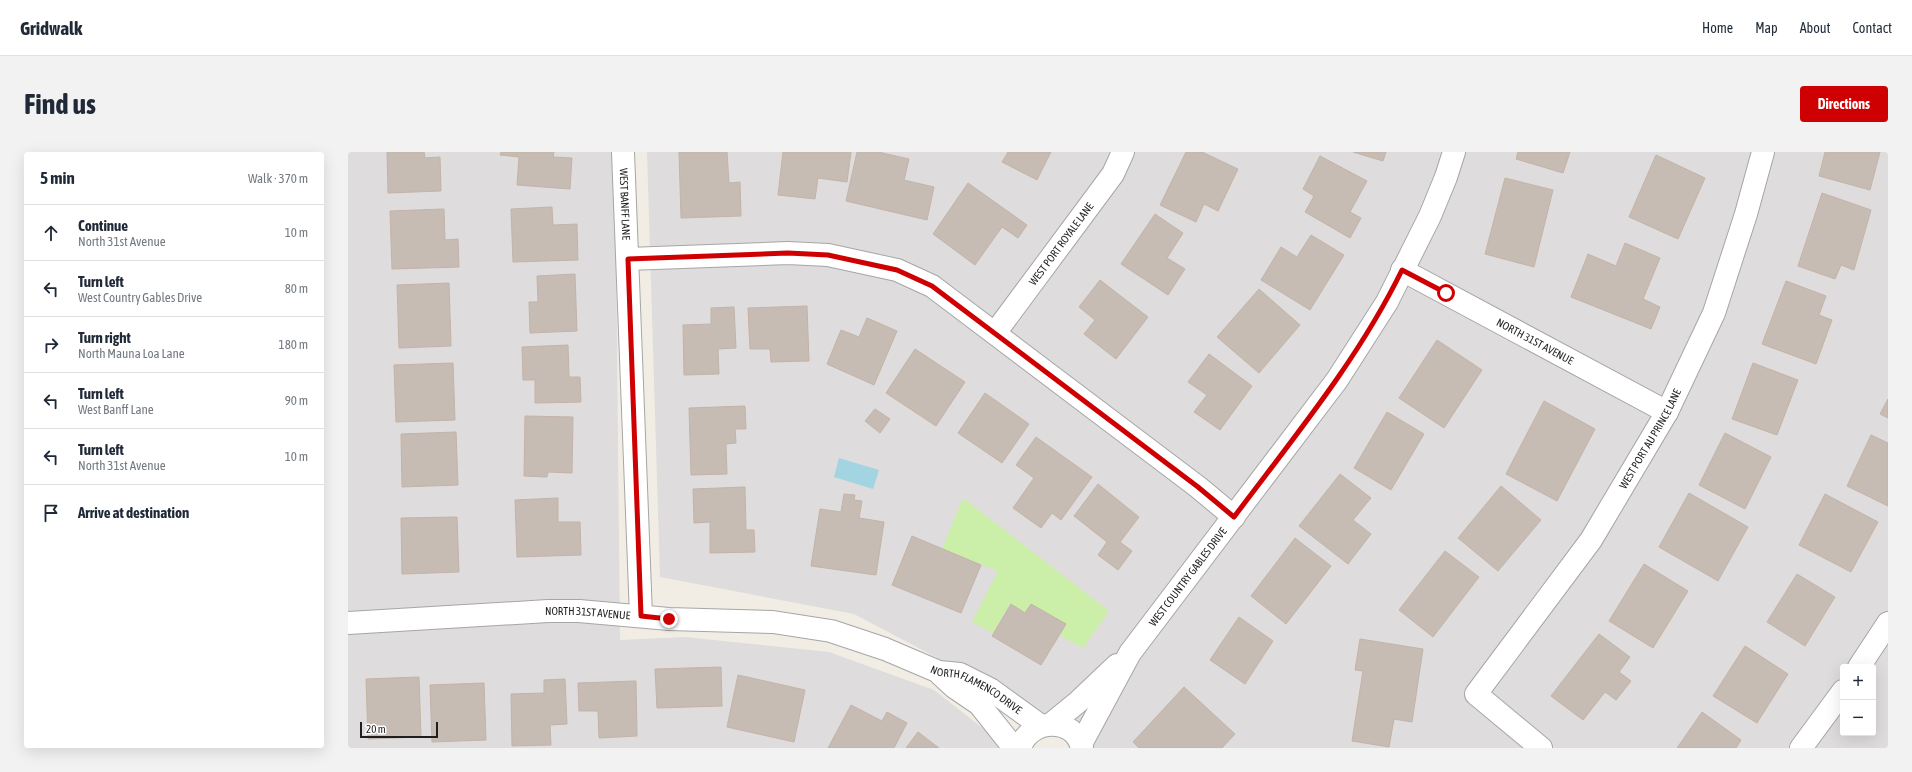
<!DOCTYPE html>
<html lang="en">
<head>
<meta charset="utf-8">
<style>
	body { margin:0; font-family:"Asap Condensed",sans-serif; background:#f2f2f3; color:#1f2937 }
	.controls { position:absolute; right:12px; bottom:12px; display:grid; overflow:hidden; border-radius:4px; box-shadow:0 4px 16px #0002 }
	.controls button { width:36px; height:36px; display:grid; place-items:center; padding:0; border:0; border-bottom:1px solid #e0e1e3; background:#fff; color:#1f2937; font:20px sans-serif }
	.scale { position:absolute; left:12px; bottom:10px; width:78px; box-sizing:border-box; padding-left:4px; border:2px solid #1f1f1f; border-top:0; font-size:11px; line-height:14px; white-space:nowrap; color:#1f1f1f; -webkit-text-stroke:3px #fff; paint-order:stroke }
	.stop { position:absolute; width:12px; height:12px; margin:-9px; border:3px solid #cf0002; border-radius:50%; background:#fff }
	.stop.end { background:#cf0002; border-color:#fff; box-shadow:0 1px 4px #0008 }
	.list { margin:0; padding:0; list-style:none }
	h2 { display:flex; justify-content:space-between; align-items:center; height:52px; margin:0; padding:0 16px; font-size:17px }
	h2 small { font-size:13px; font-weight:400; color:#747a83 }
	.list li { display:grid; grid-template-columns:26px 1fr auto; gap:12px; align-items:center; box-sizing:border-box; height:56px; padding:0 16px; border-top:1px solid #e0e1e3 }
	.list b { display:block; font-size:15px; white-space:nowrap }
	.list p { margin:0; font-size:13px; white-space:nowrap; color:#747a83 }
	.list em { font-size:13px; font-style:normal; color:#747a83 }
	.icon { flex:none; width:22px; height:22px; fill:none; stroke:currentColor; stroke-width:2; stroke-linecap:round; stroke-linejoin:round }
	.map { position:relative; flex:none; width:1540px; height:596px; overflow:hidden; border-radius:4px }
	header { display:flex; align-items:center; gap:24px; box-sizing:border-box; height:56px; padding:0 20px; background:#fff; border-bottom:1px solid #e0e1e3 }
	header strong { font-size:19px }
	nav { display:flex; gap:22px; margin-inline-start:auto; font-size:14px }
	.intro { display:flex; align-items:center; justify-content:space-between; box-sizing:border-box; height:96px; padding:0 24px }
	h1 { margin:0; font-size:28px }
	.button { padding:10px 18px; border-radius:4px; background:#cf0002; color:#fff; font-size:14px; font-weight:700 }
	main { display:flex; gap:24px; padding:0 24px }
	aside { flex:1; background:#fff; border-radius:4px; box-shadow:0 4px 16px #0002 }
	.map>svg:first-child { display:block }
	.residential { fill:#dedcdc; fill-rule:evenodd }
	.grass { fill:#cbeea8 }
	.water { fill:#a2d4e1 }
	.building { fill:#c6bcb4; stroke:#c4b3a6 }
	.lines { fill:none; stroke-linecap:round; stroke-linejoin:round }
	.minor-casing { stroke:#a6a6a6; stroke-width:24 }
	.tertiary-casing { stroke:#a6a6a6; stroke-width:24 }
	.minor { stroke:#fff; stroke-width:22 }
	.tertiary { stroke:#fff; stroke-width:22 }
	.route { stroke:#cf0002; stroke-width:5 }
	.labels { text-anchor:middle; stroke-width:3; stroke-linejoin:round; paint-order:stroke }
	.street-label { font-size:11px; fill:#1f1f1f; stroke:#fff }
</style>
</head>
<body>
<header>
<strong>Gridwalk</strong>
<nav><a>Home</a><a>Map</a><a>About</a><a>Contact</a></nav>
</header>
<div class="intro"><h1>Find us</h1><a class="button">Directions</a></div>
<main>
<aside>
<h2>5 min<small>Walk · 370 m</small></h2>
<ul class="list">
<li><svg class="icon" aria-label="ahead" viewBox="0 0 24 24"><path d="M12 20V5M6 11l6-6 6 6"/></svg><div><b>Continue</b><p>North 31st Avenue</p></div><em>10 m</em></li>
<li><svg class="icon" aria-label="left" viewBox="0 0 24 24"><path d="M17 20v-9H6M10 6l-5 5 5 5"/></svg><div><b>Turn left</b><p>West Country Gables Drive</p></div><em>80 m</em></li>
<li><svg class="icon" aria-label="right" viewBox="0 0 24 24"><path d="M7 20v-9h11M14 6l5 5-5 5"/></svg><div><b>Turn right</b><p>North Mauna Loa Lane</p></div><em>180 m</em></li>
<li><svg class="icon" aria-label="left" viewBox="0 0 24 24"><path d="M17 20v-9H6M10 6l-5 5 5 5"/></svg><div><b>Turn left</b><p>West Banff Lane</p></div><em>90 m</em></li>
<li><svg class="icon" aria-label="left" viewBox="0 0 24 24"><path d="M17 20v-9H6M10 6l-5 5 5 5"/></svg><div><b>Turn left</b><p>North 31st Avenue</p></div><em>10 m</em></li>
<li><svg class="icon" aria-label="arrive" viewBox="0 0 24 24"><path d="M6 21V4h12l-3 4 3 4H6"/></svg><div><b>Arrive at destination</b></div></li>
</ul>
</aside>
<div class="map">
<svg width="1540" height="596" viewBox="0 0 1540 596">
	<rect width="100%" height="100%" fill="#f1ede5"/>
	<g class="residential">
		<path d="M0,0H267L272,488L337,485L481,500L586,538L660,596H0Z"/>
		<path d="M299,0H1540V596H734L675,551L506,462L312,425ZM1495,515H1525V581H1495Z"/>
	</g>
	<path class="grass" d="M615,346L761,459L735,496L711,483L717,472L683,452L677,461L662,452L645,481L624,470L650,419L594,397Z"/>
	<path class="water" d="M491,306L531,318L525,337L486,325Z"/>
	<g class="building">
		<path d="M39,0H76L77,6L92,5L93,39L40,41Z"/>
		<path d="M153,0H206L205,5L224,6L222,37L169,33L171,5L152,3Z"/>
		<path d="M331,0H379L381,31L392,30L393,64L333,66Z"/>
		<path d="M435,0H503L499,30L470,26L467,47L430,43Z"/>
		<path d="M509,0H530L561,7L556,28L586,35L579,68L498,49Z"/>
		<path d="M660,0H703L689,28L654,10Z"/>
		<path d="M838,0H854L890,17L870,59L856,52L848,70L812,53Z"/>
		<path d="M1005,0H1038L1035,9Z"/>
		<path d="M1170,0H1222L1215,21L1168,7Z"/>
		<path d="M1477,0H1532L1522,38L1471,24Z"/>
		<path d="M1308,3L1357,26L1330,87L1281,65Z"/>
		<path d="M972,4L1019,29L1002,60L1013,66L1002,86L957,60L966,44L955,37Z"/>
		<path d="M1157,26L1205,38L1186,115L1137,102Z"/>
		<path d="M620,31L679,73L670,86L654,75L627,113L585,82Z"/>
		<path d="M1474,41L1523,58L1506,118L1493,113L1487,127L1450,114Z"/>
		<path d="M204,55L205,73L229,72L230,108L165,110L163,57Z"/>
		<path d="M96,57L97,88L110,87L111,115L44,117L42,59Z"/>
		<path d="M807,62L835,81L819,106L837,117L820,143L773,112Z"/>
		<path d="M963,83L996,103L962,158L913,128L933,95L949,105Z"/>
		<path d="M1277,91L1312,106L1295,147L1312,155L1303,177L1223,145L1240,102L1268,114Z"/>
		<path d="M227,122L229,179L182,181L181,150H190L189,124Z"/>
		<path d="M752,128L800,165L768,207L736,182L747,168L731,155Z"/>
		<path d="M1438,129L1478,144L1471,163L1484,168L1468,212L1414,192Z"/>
		<path d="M101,131L103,194L51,196L49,133Z"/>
		<path d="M911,137L952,173L911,221L869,185Z"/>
		<path d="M459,154L461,209L423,210L422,197H402L400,156Z"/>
		<path d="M386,155L388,196L370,197L371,222L336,223L335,173L363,172V156Z"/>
		<path d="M519,166L549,179L526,233L479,212L493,178L511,185Z"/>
		<path d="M1089,188L1134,218L1096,276L1051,246Z"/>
		<path d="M220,193L221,225H232L233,250L187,251V228H175L174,195Z"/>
		<path d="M567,197L617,230L588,274L538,241Z"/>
		<path d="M861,202L904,234L872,278L846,260L859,243L840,230Z"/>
		<path d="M105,211L107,268L48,270L46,213Z"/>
		<path d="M1405,211L1450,228L1429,283L1384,267Z"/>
		<path d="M637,241L681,272L654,311L610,281Z"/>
		<path d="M1540,247V266L1532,262Z"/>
		<path d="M1196,249L1247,277L1209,349L1158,322Z"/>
		<path d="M397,254L398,277H387L388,291L378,292L379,322L343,323L341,256Z"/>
		<path d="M527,257L542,267L532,281L517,269Z"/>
		<path d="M1039,260L1076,282L1043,338L1006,316Z"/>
		<path d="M177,264L225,265L224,321L200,320L199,325L176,324Z"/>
		<path d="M108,280L110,333L54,335L53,282Z"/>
		<path d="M1377,281L1423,305L1397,357L1351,333Z"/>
		<path d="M1523,283L1540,291V354L1499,334Z"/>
		<path d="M688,285L744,325L713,368L704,361L693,376L665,356L686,326L668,313Z"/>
		<path d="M992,322L1023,346L1005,368L1023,382L1000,412L951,374Z"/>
		<path d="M750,332L791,365L772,390L784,399L770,418L750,403L759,390L726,364Z"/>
		<path d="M1153,334L1193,368L1150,419L1110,386Z"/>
		<path d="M397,335L398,378H406L407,400L362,401V370L346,371L345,337Z"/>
		<path d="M1341,341L1400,375L1370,429L1311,395Z"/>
		<path d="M496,342L507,343L506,348L514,349L511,366L536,370L528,423L463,414L472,357L493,360Z"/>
		<path d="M1477,342L1530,370L1503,420L1451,393Z"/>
		<path d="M210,346V370H232L233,403L169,405L167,348Z"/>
		<path d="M109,365L111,420L54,422L53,366Z"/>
		<path d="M564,384L633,413L613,461L544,433Z"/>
		<path d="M947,386L983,414L938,472L903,444Z"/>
		<path d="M1097,399L1131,425L1085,485L1051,458Z"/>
		<path d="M1296,412L1340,439L1305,496L1261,469Z"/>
		<path d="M1449,422L1487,445L1457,494L1419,470Z"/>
		<path d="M663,452L677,461L683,452L718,472L693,513L644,484Z"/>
		<path d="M891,465L925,489L897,532L862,508Z"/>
		<path d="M1251,482L1282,505L1271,520L1283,529L1268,548L1257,540L1235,568L1203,544Z"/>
		<path d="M1012,487L1075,497L1064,570L1046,567L1041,595L1004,589L1015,519L1007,518Z"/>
		<path d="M1397,494L1440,522L1409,571L1365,544Z"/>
		<path d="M373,515L374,554L309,556L307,517Z"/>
		<path d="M390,523L457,538L446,590L379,575Z"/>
		<path d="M71,525L73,585L20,587L18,527Z"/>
		<path d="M217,527L219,572L202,573L203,593L164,594L163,542L196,541V528Z"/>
		<path d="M288,529L289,584L251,586L250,559H231L230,531Z"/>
		<path d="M136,531L138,588L84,590L82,533Z"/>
		<path d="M836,535L887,582L874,596H791L785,590Z"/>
		<path d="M503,553L534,569L539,560L559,571L546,596H480Z"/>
		<path d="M1354,560L1393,588L1388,596H1329Z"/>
		<path d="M570,580L591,596H558Z"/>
	</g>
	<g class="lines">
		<defs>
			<g id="minor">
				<path id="s1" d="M275,0L293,464"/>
				<path d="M280,107L440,101L480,103L549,118L584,134L850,335L886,365"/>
				<path id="s2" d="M1054,118L1319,260"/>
				<path id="s3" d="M647,181L765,22L775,0"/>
				<path d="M1511,515L1540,471"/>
				<path d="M703,572L730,550L769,513"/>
				<path id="s4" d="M733,592L782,501L989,228L1039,150L1082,64L1098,25L1106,0"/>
				<path id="s5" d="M1193,596L1128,542L1243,388L1319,260L1366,161L1398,62L1415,0"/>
				<path d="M1453,596L1495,539"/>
			</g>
			<g id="tertiary">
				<path id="s6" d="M0,471L200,459H231L321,467L425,470L483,479L537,497L591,520L612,522L642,537L693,574"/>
				<path d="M593,523L606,535L631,552L666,596"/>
				<path d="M672,596C681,566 727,564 734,596"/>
			</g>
		</defs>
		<use href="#minor" class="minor-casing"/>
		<use href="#tertiary" class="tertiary-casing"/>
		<use href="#minor" class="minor"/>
		<use href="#tertiary" class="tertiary"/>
	</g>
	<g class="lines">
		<path class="route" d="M321,467L293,464L280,107L440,101L480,103L549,118L584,134L850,335L886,365C946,285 1010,208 1054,118L1098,141"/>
	</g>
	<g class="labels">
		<g class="street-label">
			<text dy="4" stroke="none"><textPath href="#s1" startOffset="52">WEST BANFF LANE</textPath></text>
			<text dy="4" stroke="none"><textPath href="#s3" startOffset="111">WEST PORT ROYALE LANE</textPath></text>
			<text dy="4" stroke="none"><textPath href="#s2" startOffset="151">NORTH 31ST AVENUE</textPath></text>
			<text dy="4" stroke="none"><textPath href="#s5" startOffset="394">WEST PORT AU PRINCE LANE</textPath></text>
			<text dy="4" stroke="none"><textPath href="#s4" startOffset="199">WEST COUNTRY GABLES DRIVE</textPath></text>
			<text dy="4" stroke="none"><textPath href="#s6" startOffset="240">NORTH 31ST AVENUE</textPath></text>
			<text dy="4" stroke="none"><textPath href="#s6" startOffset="642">NORTH FLAMENCO DRIVE</textPath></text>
		</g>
	</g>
</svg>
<div class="controls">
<button>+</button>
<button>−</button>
</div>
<div class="scale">20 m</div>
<div class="stop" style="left:1098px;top:141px"></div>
<div class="stop end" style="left:321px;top:467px"></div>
</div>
</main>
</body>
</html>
